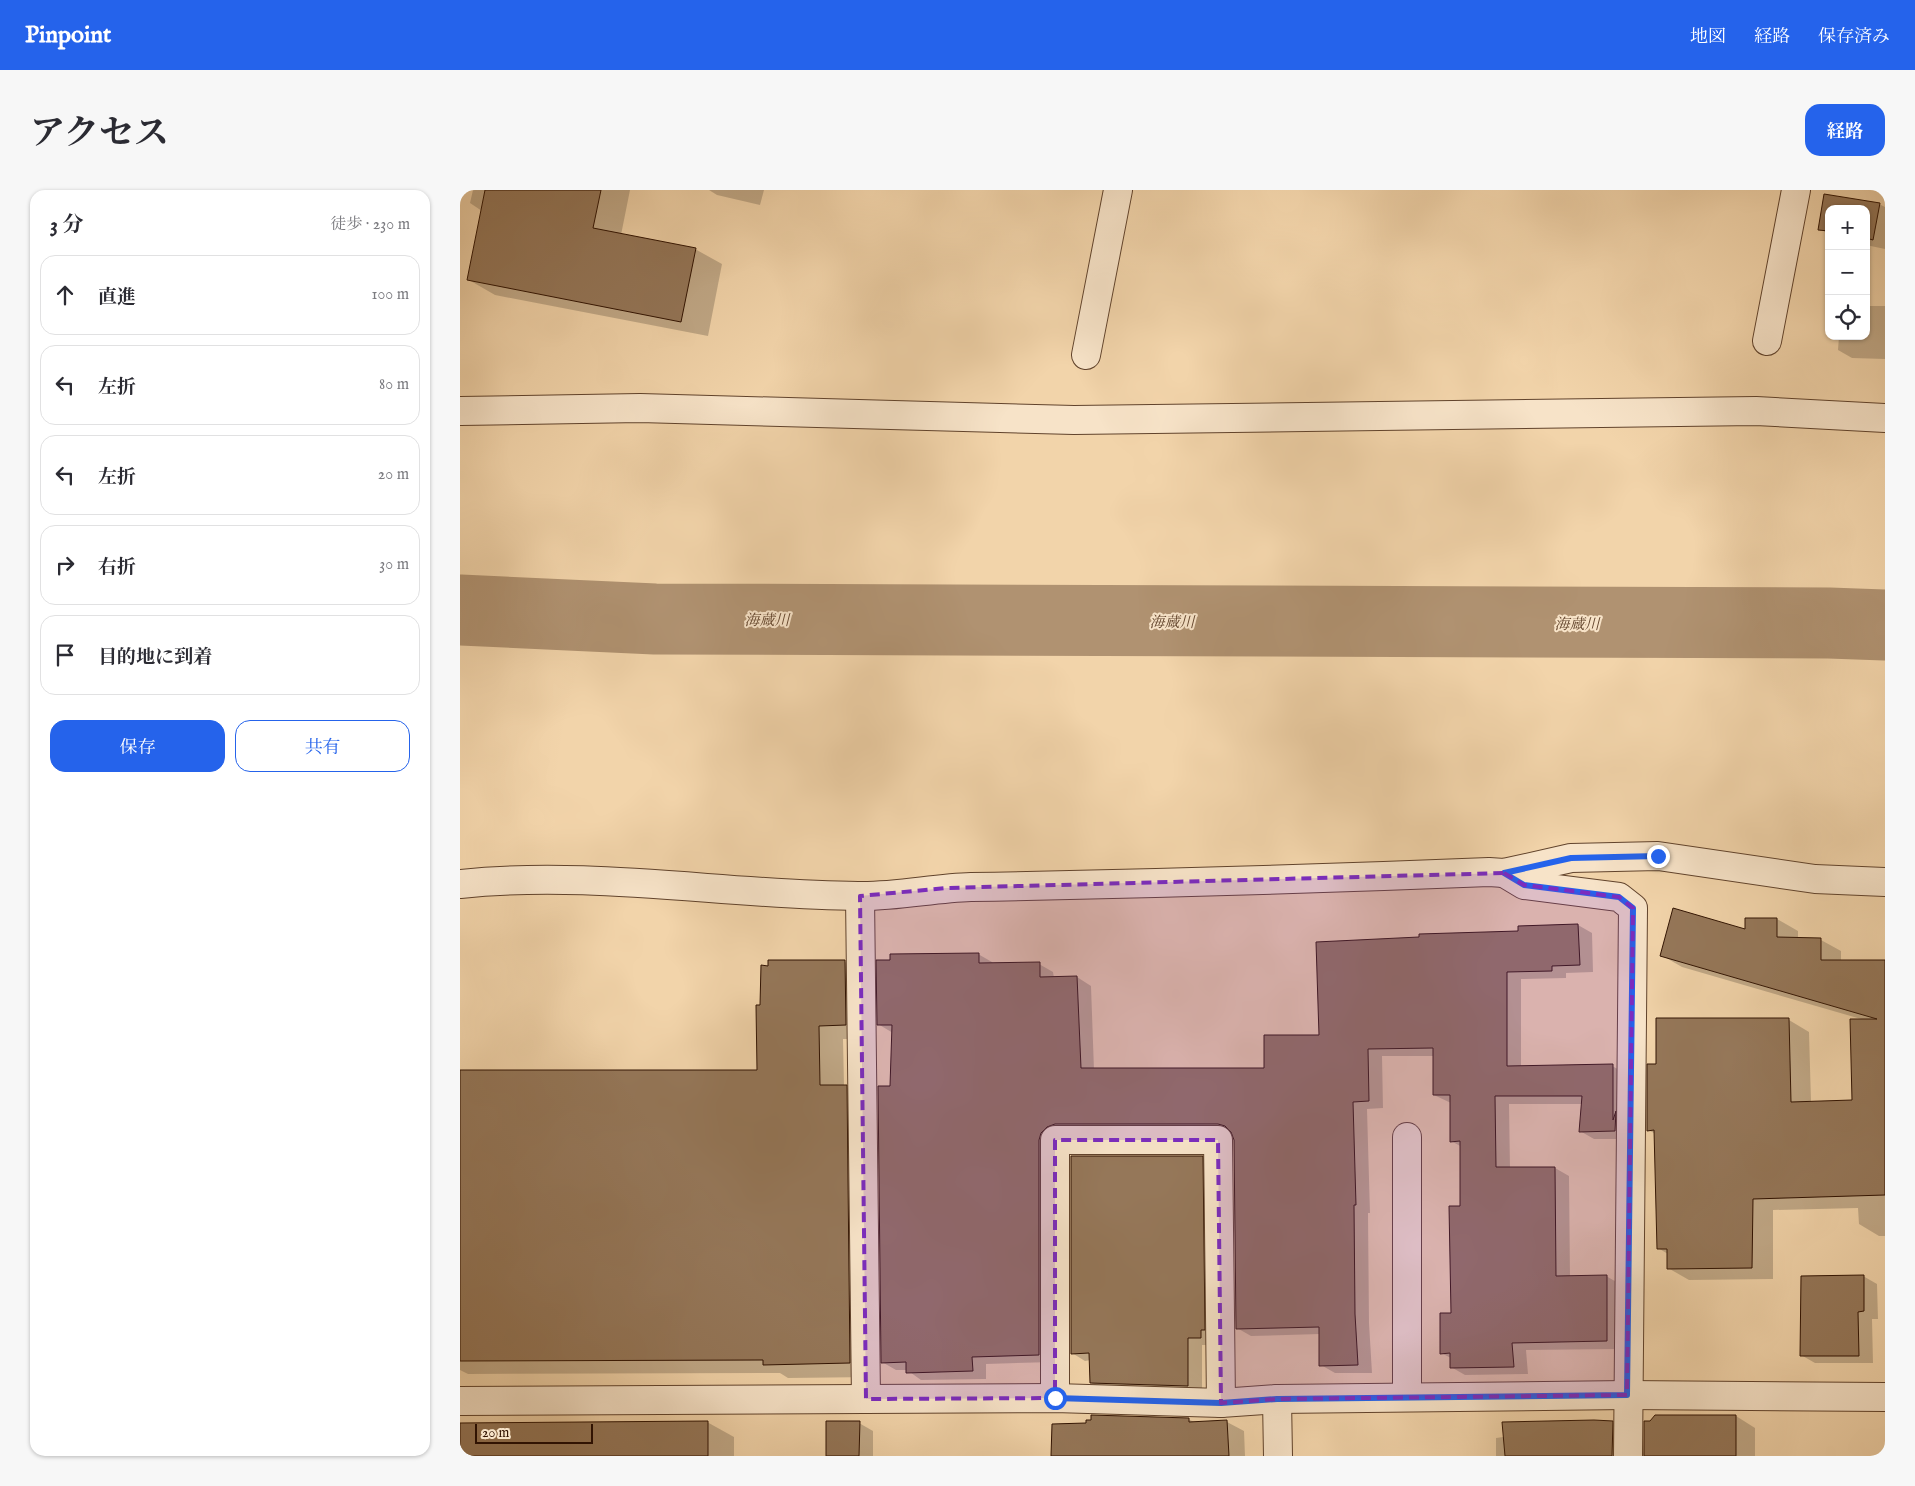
<!DOCTYPE html>
<html lang="ja">
<head>
<meta charset="utf-8">
<style>
	body { margin:0; font-family:"IM FELL English","Noto Serif JP",serif; background:#f7f7f7; color:#2b2b33 }
	.controls { position:absolute; right:15px; top:15px; display:grid; overflow:hidden; border-radius:10px; box-shadow:0 1px 4px #0004 }
	.controls button { width:45px; height:45px; display:grid; place-items:center; padding:0; border:0; border-bottom:1px solid #e1e1e2; background:#fff; color:#2b2b33; font:25px sans-serif }
	.scale { position:absolute; left:15px; bottom:12px; width:118px; box-sizing:border-box; padding-left:5px; border:2px solid #311302; border-top:0; font-size:14px; line-height:18px; white-space:nowrap; color:#311302; -webkit-text-stroke:4px #f7e3c8; paint-order:stroke }
	.stop { position:absolute; width:15px; height:15px; margin:-11px; border:4px solid #2563eb; border-radius:50%; background:#fff }
	.stop.end { background:#2563eb; border-color:#fff; box-shadow:0 1px 5px #0008 }
	.list { margin:0; padding:0; list-style:none }
	h2 { display:flex; justify-content:space-between; align-items:center; height:65px; margin:0; padding:0 20px; font-size:21px }
	h2 small { font-size:16px; font-weight:400; color:#7c7c81 }
	.list li { display:grid; grid-template-columns:32px 1fr auto; gap:15px; align-items:center; box-sizing:border-box; height:80px; margin:0 10px 10px; padding:0 10px; border:1px solid #e1e1e2; border-radius:15px }
	.list b { display:block; font-size:19px; white-space:nowrap }
	.list em { font-size:16px; font-style:normal; color:#7c7c81 }
	.actions { display:flex; gap:10px; padding:15px 20px }
	.actions a { flex:1; padding:11px 0; border:1px solid #2563eb; border-radius:15px; text-align:center; font-size:18px; color:#2563eb }
	.actions .main { background:#2563eb; color:#fff }
	.icon { flex:none; width:28px; height:28px; fill:none; stroke:currentColor; stroke-width:2; stroke-linecap:round; stroke-linejoin:round }
	.map { position:relative; flex:none; width:1425px; height:1266px; overflow:hidden; border-radius:15px }
	header { display:flex; align-items:center; gap:30px; box-sizing:border-box; height:70px; padding:0 25px; background:#2563eb; color:#fff }
	header strong { font-size:24px }
	nav { display:flex; gap:28px; margin-inline-start:auto; font-size:18px }
	.intro { display:flex; align-items:center; justify-content:space-between; box-sizing:border-box; height:120px; padding:0 30px }
	h1 { margin:0; font-size:35px }
	.button { padding:12px 22px; border-radius:15px; background:#2563eb; color:#fff; font-size:18px; font-weight:700 }
	main { display:flex; gap:30px; padding:0 30px }
	aside { flex:1; background:#fff; border-radius:15px; box-shadow:0 1px 4px #0004 }
	.map>svg:first-child { display:block }
	.shadow { fill:#0003 }
	.lines { fill:none; stroke-linecap:round; stroke-linejoin:round }
	.river { stroke:#b09271; stroke-width:71 }
	.building { fill:#957759; stroke:#311302 }
	.street-casing { stroke:#61432c; stroke-width:30 }
	.street { stroke:#f7e3c8; stroke-width:28 }
	.route { stroke:#2563eb; stroke-width:6 }
	.marked { fill:#7b2cbf; fill-opacity:0.2; stroke:#7b2cbf; stroke-width:4; stroke-dasharray:10 6; stroke-linejoin:round }
	.labels { text-anchor:middle; stroke-width:4; stroke-linejoin:round; paint-order:stroke }
	.water-label { font-size:15px; font-style:italic; fill:#64462e; stroke:#f7e3c8 }
</style>
</head>
<body>
<header>
<strong>Pinpoint</strong>
<nav><a>地図</a><a>経路</a><a>保存済み</a></nav>
</header>
<div class="intro"><h1>アクセス</h1><a class="button">経路</a></div>
<main>
<aside>
<h2>3 分<small>徒歩 · 230 m</small></h2>
<ul class="list">
<li><svg class="icon" aria-label="ahead" viewBox="0 0 24 24"><path d="M12 20V5M6 11l6-6 6 6"/></svg><div><b>直進</b></div><em>100 m</em></li>
<li><svg class="icon" aria-label="left" viewBox="0 0 24 24"><path d="M17 20v-9H6M10 6l-5 5 5 5"/></svg><div><b>左折</b></div><em>80 m</em></li>
<li><svg class="icon" aria-label="left" viewBox="0 0 24 24"><path d="M17 20v-9H6M10 6l-5 5 5 5"/></svg><div><b>左折</b></div><em>20 m</em></li>
<li><svg class="icon" aria-label="right" viewBox="0 0 24 24"><path d="M7 20v-9h11M14 6l5 5-5 5"/></svg><div><b>右折</b></div><em>30 m</em></li>
<li><svg class="icon" aria-label="arrive" viewBox="0 0 24 24"><path d="M6 21V4h12l-3 4 3 4H6"/></svg><div><b>目的地に到着</b></div></li>
</ul>
<div class="actions"><a class="main">保存</a><a>共有</a></div>
</aside>
<div class="map">
<svg width="1425" height="1266" viewBox="0 0 1425 1266">
	<rect width="100%" height="100%" fill="#f2d4aa"/>
	<filter id="stains"><feTurbulence type="fractalNoise" baseFrequency=".004" numOctaves="4"/><feColorMatrix values="0 0 0 0 .2 0 0 0 0 .09 0 0 0 0 .02 0 0 0 .5 -.17"/></filter>
	<radialGradient id="worn" r=".72"><stop offset=".6" stop-color="#630" stop-opacity="0"/><stop offset="1" stop-color="#630" stop-opacity=".3"/></radialGradient>
	<g class="shadow">
		<path d="M13,0H170L161,45L235,59L262,74L248,146L35,105L9,90L22,21L10,13Z"/>
		<path d="M249,0H304L300,15L257,5Z"/>
		<path d="M1366,5L1419,14L1425,17V59L1406,55V19H1369V44L1360,39Z"/>
		<path d="M1406,116H1425V169L1392,168L1378,160L1379,146H1406Z"/>
		<path d="M1286,729H1317L1338,741V749L1361,750L1381,761V771H1425V1046H1419L1399,1034L1398,1018L1313,1020V1089L1229,1090L1208,1078V1064L1198,1058L1196,944L1188,940L1197,875L1329,830L1349,842L1351,912L1393,911L1401,829L1222,777L1201,765L1286,741Z"/>
		<path d="M1118,735L1132,743L1133,782L1106,783V788L1061,789V877L1152,876L1167,884L1169,949H1134L1120,941L1122,914H1049L1050,978H1095L1109,986L1110,1087L1146,1086L1160,1094V1159L1066,1160L1068,1184L1005,1185L991,1177V1168L981,1163L992,1124L1001,1018L1002,957L991,951V913L974,905V866H922L923,918L907,919L910,1023H908L909,1133L912,1183H875L861,1175L860,1144L791,1146L777,1138L775,950L772,942H610L593,1172L526,1174V1189L461,1190L447,1180H436L422,1172L433,843L418,834L518,764L532,772L533,774H579L593,782L594,788L617,787L631,796L634,880L806,879L860,846L1059,743Z"/>
		<path d="M385,772L409,786L410,849H383L384,896L411,910L414,1187L328,1188L320,1183L8,1184L0,1180V881H298Z"/>
		<path d="M742,967L756,975L754,1155H742V1203L645,1201L631,1193V1170L625,1171L612,1163Z"/>
		<path d="M1403,1086L1417,1094L1418,1129H1412L1413,1173H1355L1341,1165Z"/>
		<path d="M1276,1226L1295,1238V1266H1183L1185,1232Z"/>
		<path d="M728,1229L736,1233L767,1232L784,1241L785,1266H592Z"/>
		<path d="M247,1232L274,1247V1266H0V1234Z"/>
		<path d="M1152,1232L1172,1243L1173,1266H1036V1248Z"/>
		<path d="M399,1233L413,1241V1266H367Z"/>
	</g>
	<g class="lines">
		<path class="river" d="M0,420L195,429L1369,433L1425,435"/>
	</g>
	<g class="building">
		<path d="M25,0H141L133,38L236,58L221,132L7,90Z"/>
		<path d="M1364,4L1420,13L1413,50L1406,48V19H1369V41L1358,40Z"/>
		<path d="M1213,718L1285,739V728H1317V747L1361,748V770H1425V1005L1293,1009L1292,1078L1207,1079V1059H1197L1194,940L1187,941V874H1196V828H1329L1331,912L1392,910L1390,829H1417L1200,766Z"/>
		<path d="M1118,734L1120,775L1092,776V781L1047,782V876L1153,874V930L1156,921L1155,941L1119,942L1122,906H1035L1036,977H1095L1096,1086L1147,1085V1151L1052,1153L1054,1177L990,1178V1163L980,1164V1123H991L989,1016H1000V951L990,952V905H973V858L908,859L909,911L893,912L896,1015H894L895,1124L898,1175L859,1176V1137L776,1139L774,950L771,942L765,936L758,934H595L587,937L581,943L579,950V1165L512,1167L513,1181L446,1183V1172L421,1173L418,896H430L432,835H417L416,770H430V764L519,763V773L580,772V787L617,786L621,878H804V845H859L856,752L959,747V744L1058,741V736Z"/>
		<path d="M308,770H385L386,835L359,836L360,895H387L390,1173L303,1175V1170L0,1171V880H297L296,815H300L301,775L308,776Z"/>
		<path d="M611,966H743L745,1140H741V1148H728V1196L630,1193L629,1163L611,1164Z"/>
		<path d="M1404,1085V1121L1398,1122L1399,1166H1340L1341,1086Z"/>
		<path d="M631,1225L729,1228V1232L767,1230L769,1266H591L592,1234L626,1233V1230H631Z"/>
		<path d="M1195,1225H1276V1266H1184V1231H1190Z"/>
		<path d="M1134,1230L1153,1231L1152,1266H1045L1042,1232Z"/>
		<path d="M248,1231V1266H0V1233Z"/>
		<path d="M366,1231H400L399,1266H366Z"/>
	</g>
	<g class="lines">
		<defs>
			<g id="street">
				<path d="M1307,151L1336,0"/>
				<path d="M626,165L658,0"/>
				<path d="M0,221L180,218L614,230L1296,221L1425,228"/>
				<path d="M1044,683L1064,695L1159,707L1173,718L1168,1266"/>
				<path d="M0,694C132,680 266,705 398,706C436,707 474,698 511,697C684,694 856,689 1029,682L1044,683L1111,668L1198,666L1355,689L1425,692"/>
				<path d="M400,706L406,1209"/>
				<path d="M947,947V1207"/>
				<path d="M595,1208V950H758L761,1213"/>
				<path d="M817,1209L818,1266"/>
				<path d="M0,1211L595,1208L761,1213L817,1209L1167,1205L1425,1207"/>
			</g>
		</defs>
		<use href="#street" class="street-casing"/>
		<use href="#street" class="street"/>
	</g>
	<g class="lines">
		<path class="route" d="M595,1208L761,1213L817,1209L1167,1205L1173,718L1159,707L1064,695L1044,683L1111,668L1198,666"/>
	</g>
	<path class="marked" d="M1044,683L1064,695L1159,707L1173,718L1167,1205L817,1209L761,1213L758,950H595V1208L406,1209L400,706L486,698Z"/>
	<g class="labels">
		<g class="water-label">
			<text x="307" y="435">海蔵川</text>
			<text x="712" y="437">海蔵川</text>
			<text x="1117" y="439">海蔵川</text>
		</g>
	</g>
	<rect width="100%" height="100%" filter="url(#stains)"/>
	<rect width="100%" height="100%" fill="url(#worn)"/>
</svg>
<div class="controls">
<button>+</button>
<button>−</button>
<button><svg class="icon" aria-label="locate" viewBox="0 0 24 24"><circle cx="12" cy="12" r="6"/><path d="M12 2v4M12 18v4M2 12h4M18 12h4"/></svg></button>
</div>
<div class="scale">20 m</div>
<div class="stop" style="left:595px;top:1208px"></div>
<div class="stop end" style="left:1198px;top:666px"></div>
</div>
</main>
</body>
</html>
